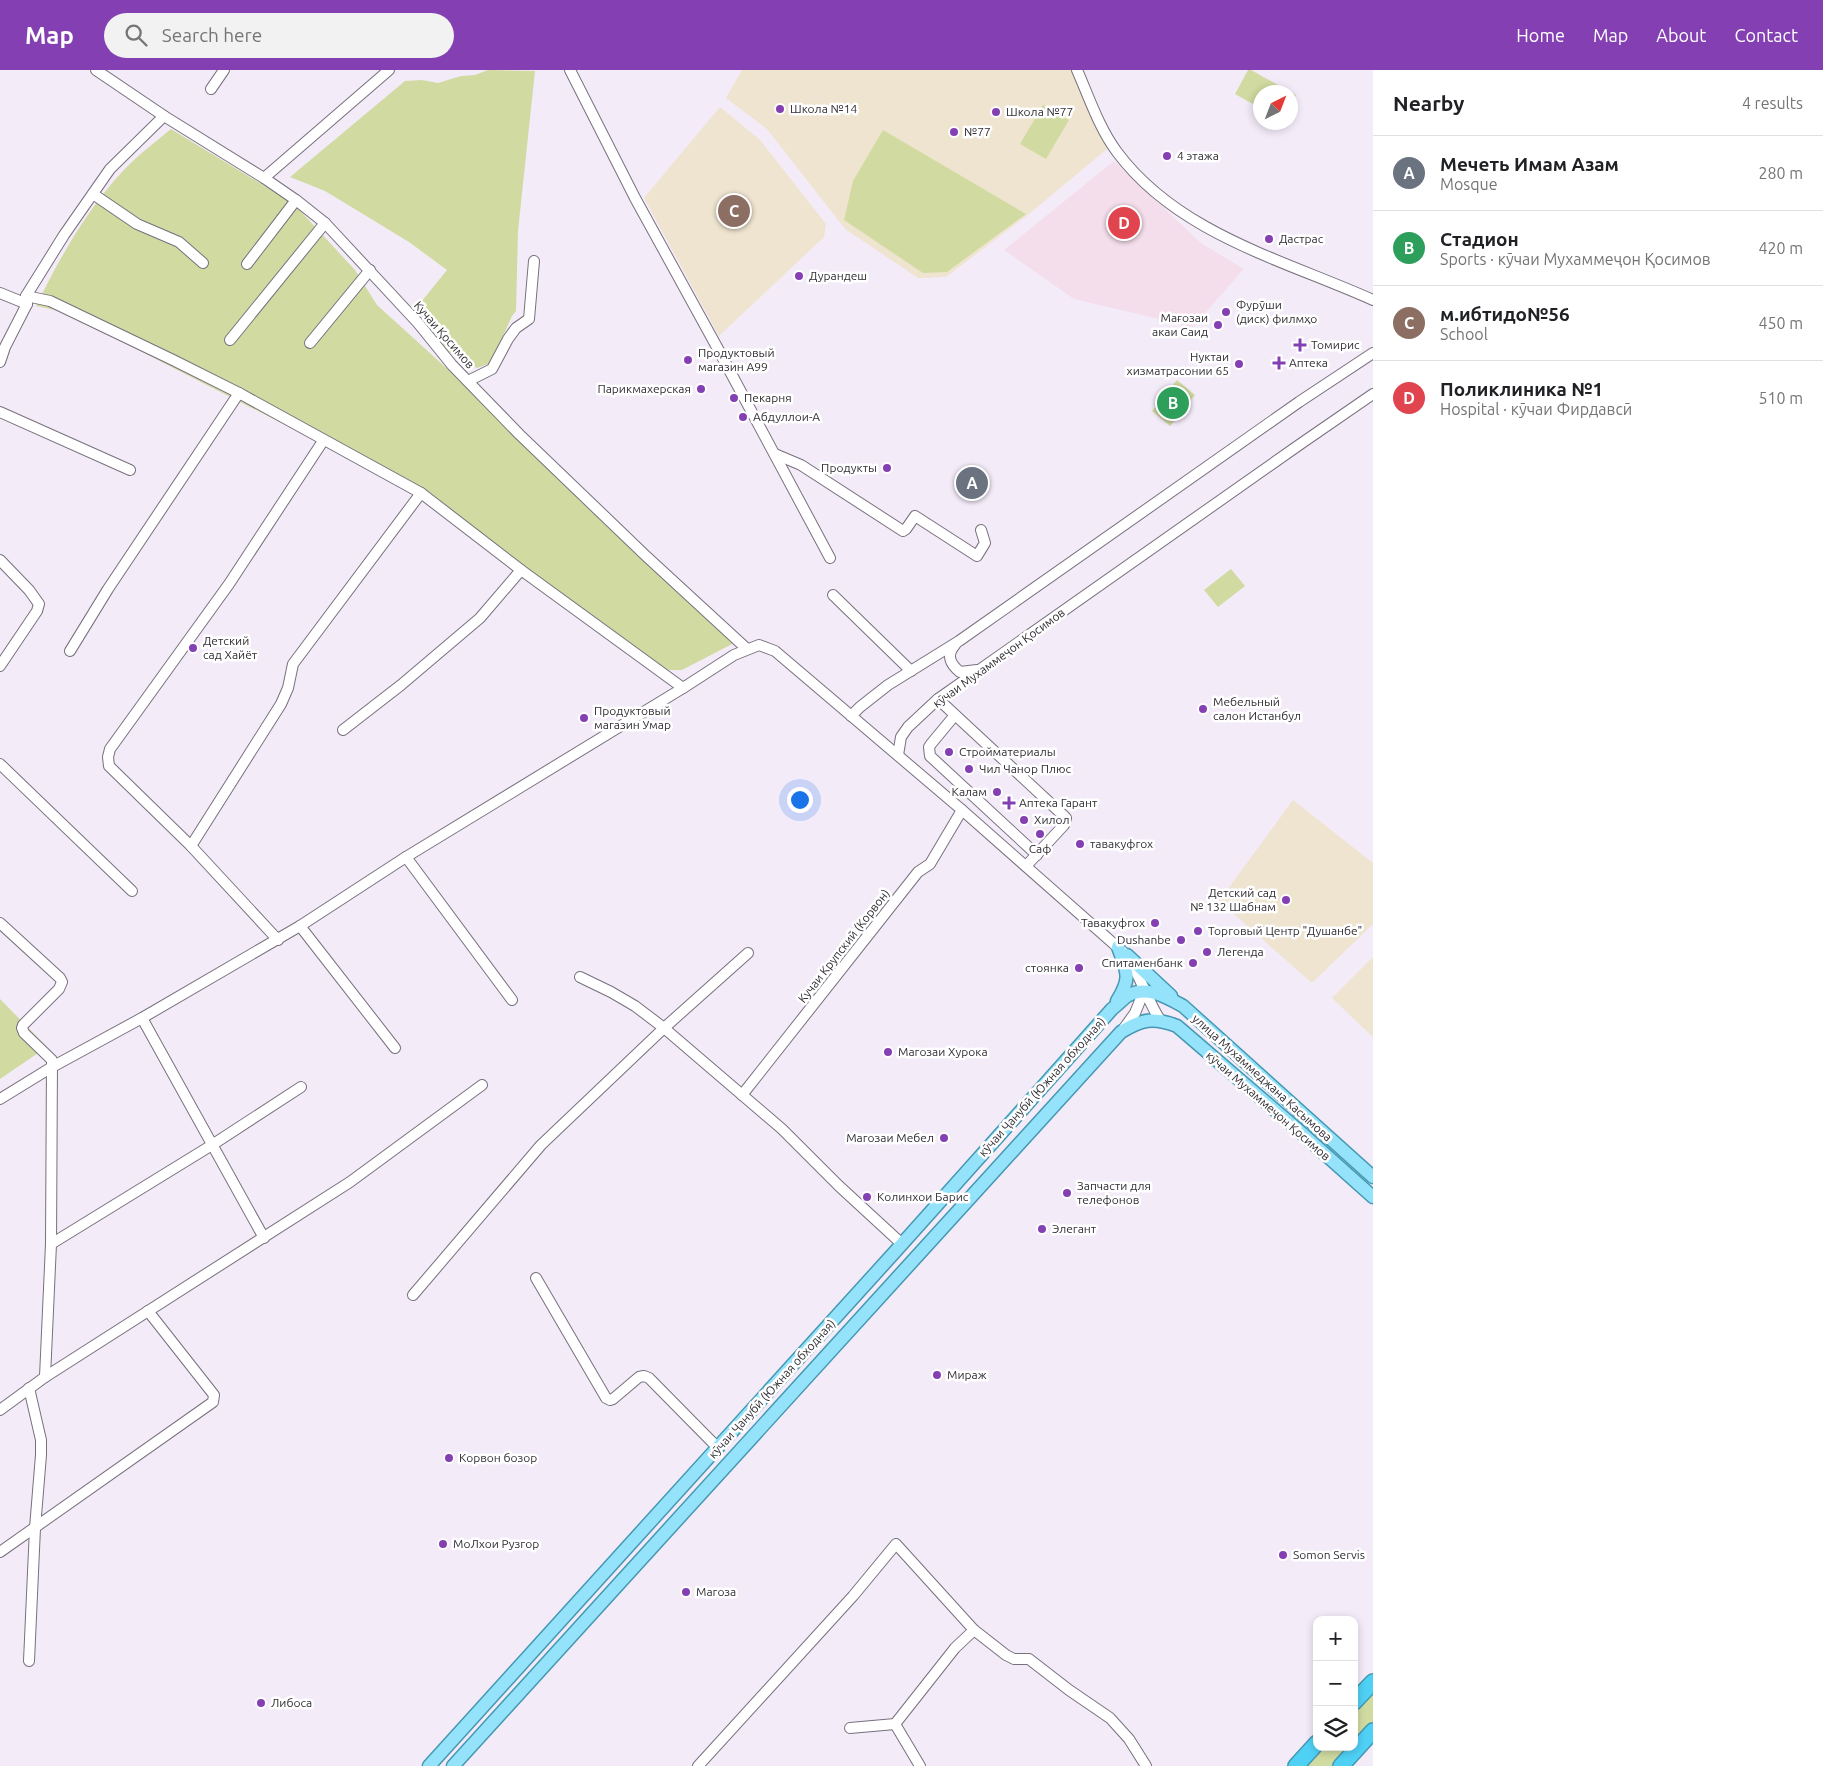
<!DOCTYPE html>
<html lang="en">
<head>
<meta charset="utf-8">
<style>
	body { margin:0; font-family:Ubuntu,sans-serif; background:#f2f2f2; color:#202124 }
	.controls { position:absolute; right:15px; bottom:15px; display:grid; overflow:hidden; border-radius:10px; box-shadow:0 2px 8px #0003 }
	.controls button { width:45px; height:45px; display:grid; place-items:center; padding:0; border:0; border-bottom:1px solid #e0e0e0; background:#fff; color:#202124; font:25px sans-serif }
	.compass { position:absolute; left:1253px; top:15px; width:45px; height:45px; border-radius:50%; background:#fff; box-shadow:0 2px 8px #0003; rotate:42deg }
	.you { position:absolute; left:799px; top:729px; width:18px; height:18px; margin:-12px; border:4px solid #fff; border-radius:50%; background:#1a73e8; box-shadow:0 0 0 8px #1a73e833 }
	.badge { display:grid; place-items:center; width:32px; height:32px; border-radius:50%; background:#8440b3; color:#fff; font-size:16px; font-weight:700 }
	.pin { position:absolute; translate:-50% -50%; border:2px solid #fff; box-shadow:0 1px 5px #0006 }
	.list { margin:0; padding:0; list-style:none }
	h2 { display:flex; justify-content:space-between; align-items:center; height:65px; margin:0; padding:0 20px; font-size:21px }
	h2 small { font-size:16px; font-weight:400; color:#757577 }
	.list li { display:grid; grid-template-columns:32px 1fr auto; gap:15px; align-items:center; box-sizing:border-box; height:75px; padding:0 20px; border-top:1px solid #e0e0e0 }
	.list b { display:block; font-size:19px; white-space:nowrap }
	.list p { margin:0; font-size:16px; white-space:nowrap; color:#757577 }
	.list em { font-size:16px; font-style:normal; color:#757577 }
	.icon { flex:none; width:28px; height:28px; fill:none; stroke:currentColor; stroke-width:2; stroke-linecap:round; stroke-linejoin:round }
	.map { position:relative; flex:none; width:1373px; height:1696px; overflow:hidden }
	header { display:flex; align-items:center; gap:30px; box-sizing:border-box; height:70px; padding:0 25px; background:#8440b3; color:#fff }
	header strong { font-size:24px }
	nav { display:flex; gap:28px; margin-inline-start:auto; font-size:18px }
	.search { width:350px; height:45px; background:#f2f2f2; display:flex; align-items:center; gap:12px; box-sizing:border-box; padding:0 18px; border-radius:28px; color:#757577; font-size:19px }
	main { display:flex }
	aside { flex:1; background:#fff }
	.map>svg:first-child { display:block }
	.education { fill:#efe4cf }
	.medical { fill:#f4deeb }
	.green { fill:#d1dba1 }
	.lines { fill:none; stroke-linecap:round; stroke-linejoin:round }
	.minor-casing { stroke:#78707d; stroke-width:12 }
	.major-casing { stroke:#4598b2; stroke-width:15 }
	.highway-casing { stroke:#4598b2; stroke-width:18 }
	.minor { stroke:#fff; stroke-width:10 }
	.major { stroke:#95e3fa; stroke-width:12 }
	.highway { stroke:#4fd1f6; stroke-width:15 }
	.poi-dot { fill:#8440b3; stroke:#fff; stroke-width:2 }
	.labels { text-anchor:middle; stroke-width:5; stroke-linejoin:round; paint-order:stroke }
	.poi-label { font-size:12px; fill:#322e34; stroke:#fff; text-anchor:start }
	.street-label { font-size:12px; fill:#322e34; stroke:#fff }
</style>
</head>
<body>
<header>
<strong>Map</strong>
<div class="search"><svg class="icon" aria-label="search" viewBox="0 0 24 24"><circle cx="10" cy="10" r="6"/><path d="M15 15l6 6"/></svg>Search here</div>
<nav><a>Home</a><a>Map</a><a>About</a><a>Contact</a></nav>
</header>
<main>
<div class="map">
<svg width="1373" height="1696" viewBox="0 0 1373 1696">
	<rect width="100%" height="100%" fill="#f4ebf9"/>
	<g class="education">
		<path d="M742,0H1071L1107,79L1029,144L946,207L918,208L845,159L767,59L726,28Z"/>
		<path d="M720,37L760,70L826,154L824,167L719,266L644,128Z"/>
		<path d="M1293,730L1373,793V854L1312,913L1219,831Z"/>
		<path d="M1373,887V967L1332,928Z"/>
	</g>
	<path class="medical" d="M1114,91L1201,173L1244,199L1193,257L1074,229L1004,180Z"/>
	<g class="green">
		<path d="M488,0L535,1L518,161L516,241L512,246L491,293L477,298L448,281L417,237L447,200L409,172L325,121L290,107L405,11L422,10L438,13L461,6L475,5Z"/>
		<path d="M1248,0H1251L1296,25L1291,35L1290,22H1260V38L1235,24Z"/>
		<path d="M1043,35L1069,50L1046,89L1020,74Z"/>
		<path d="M171,59L294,134L355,200L377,235L519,364L736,572L682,600H660L424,426L64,242L36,236C61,185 93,128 135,89C146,79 159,69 171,59Z"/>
		<path d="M883,60L1026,144L947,202L923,203L844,150L853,111Z"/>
		<path d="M1177,310L1195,325L1170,356L1152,341Z"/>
		<path d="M1231,499L1245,516L1218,537L1204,520Z"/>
		<path d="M0,929L47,977L0,1009Z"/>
		<path d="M1373,1617V1655L1354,1676V1638Z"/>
		<path d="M1319,1677H1353L1336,1696H1302Z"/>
	</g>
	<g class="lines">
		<defs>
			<g id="minor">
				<path d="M96,0L164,46L264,108L296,130L325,153L418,253L452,295L519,364L646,486L747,579"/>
				<path d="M570,0L635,128L718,279L830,488"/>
				<path d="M1077,0C1089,27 1099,58 1117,82C1178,164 1284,190 1373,230"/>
				<path d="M211,19L224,0"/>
				<path d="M264,108L389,0"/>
				<path d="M93,124L137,154L179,172L203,193"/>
				<path d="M247,194L296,130"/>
				<path d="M0,223L27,234"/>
				<path d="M26,226L50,231L173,290L239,323L421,423L521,500L683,618"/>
				<path d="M230,270L325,153"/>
				<path d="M310,273L370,200"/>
				<path d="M0,292L5,277L27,234L26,226L64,165L110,99L164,46"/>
				<path d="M468,311L492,299L508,269L516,258L529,249L534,191"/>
				<path d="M0,342L130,400"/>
				<path d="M775,384L801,395L903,461L906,459L915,446L977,486L985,473L981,460"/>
				<path d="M0,490L29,520L39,534L37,541L0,596"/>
				<path d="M833,525L911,601"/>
				<path d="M955,575C946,585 950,594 960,602L977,600"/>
				<path d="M70,581L108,519L239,323"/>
				<path d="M938,629L1064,746L1066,748L1064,755L1026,796"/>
				<path d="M955,645L931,674L929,677L930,686L1037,785"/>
				<path d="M851,646L860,637L888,615L959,571L1299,332L1373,283"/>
				<path d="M343,660L401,615L480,548L521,500"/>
				<path d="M898,685L901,667L908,657L938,629L1299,375L1373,324"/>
				<path d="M0,694L132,821"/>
				<path d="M191,776L281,634L288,618L293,594L421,423"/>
				<path d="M406,787L512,930"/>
				<path d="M0,853L60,908L62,912L59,919L23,955L22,958L24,963L52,990L51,1174L45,1307"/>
				<path d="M300,856L395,978"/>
				<path d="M278,870L191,776L109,696L108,687L110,679L229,514L323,371"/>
				<path d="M1131,893C1142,911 1148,931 1160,950"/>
				<path d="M580,907L611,922L635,936L664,958L782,1059L839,1116L902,1174"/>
				<path d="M142,948L264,1168"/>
				<path d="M1122,961L1135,943L1144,921"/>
				<path d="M742,1025L918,802L930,794L962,740"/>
				<path d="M0,1029L52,997L142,948L300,856L406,787L683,618L734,585L759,575L775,581L962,740L1123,882"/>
				<path d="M51,1174L212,1075L301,1017"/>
				<path d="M536,1208L606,1328L610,1330L613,1329L639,1307L644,1306L649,1308L718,1378"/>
				<path d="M413,1225L541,1075L664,958L748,883"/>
				<path d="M29,1318L41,1370V1385L35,1458L29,1591"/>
				<path d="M0,1340L45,1307L350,1112L482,1015"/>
				<path d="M0,1482L213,1332L214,1325L148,1241"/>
				<path d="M895,1654L920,1696"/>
				<path d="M850,1658L895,1654L955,1578L974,1560"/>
				<path d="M698,1696L853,1526L896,1474L974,1560L1006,1585L1014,1589H1029L1069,1620L1110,1648L1129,1669L1146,1696"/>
			</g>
			<g id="major">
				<path d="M1127,885L1171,926"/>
				<path d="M1117,931C1132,907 1127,902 1118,877"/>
				<path d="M429,1696L902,1174L1112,939C1117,935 1122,930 1127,926C1146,915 1165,926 1183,936L1373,1107"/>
				<path d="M453,1696L1121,962C1142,949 1153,947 1177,956L1297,1059L1373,1127"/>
			</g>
			<g id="highway">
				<path d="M1354,1632L1373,1612"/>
				<path d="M1296,1696L1317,1673"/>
				<path d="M1341,1696L1373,1661"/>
			</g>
		</defs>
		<use href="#minor" class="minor-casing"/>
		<use href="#major" class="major-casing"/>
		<use href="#highway" class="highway-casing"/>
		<use href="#minor" class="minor"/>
		<use href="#major" class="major"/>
		<use href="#highway" class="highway"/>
	</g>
	<g class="poi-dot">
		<circle cx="780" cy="39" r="5"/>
		<circle cx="996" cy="42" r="5"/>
		<circle cx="954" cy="62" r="5"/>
		<circle cx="1167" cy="86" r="5"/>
		<circle cx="1269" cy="169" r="5"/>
		<circle cx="799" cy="206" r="5"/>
		<circle cx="1226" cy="242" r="5"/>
		<circle cx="1218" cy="255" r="5"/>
		<path d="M1297.5 267.5h5v5h5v5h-5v5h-5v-5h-5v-5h5z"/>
		<circle cx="688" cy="290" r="5"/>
		<path d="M1276.5 285.5h5v5h5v5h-5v5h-5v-5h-5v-5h5z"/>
		<circle cx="1239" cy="294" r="5"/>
		<circle cx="701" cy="319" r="5"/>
		<circle cx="734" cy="328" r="5"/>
		<circle cx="743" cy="347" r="5"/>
		<circle cx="887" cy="398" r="5"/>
		<circle cx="193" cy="578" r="5"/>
		<circle cx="1203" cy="639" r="5"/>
		<circle cx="584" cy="648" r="5"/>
		<circle cx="949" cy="682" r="5"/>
		<circle cx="969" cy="699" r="5"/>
		<circle cx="997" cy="722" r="5"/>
		<path d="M1006.5 725.5h5v5h5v5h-5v5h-5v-5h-5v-5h5z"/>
		<circle cx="1024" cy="750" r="5"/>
		<circle cx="1040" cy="764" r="5"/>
		<circle cx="1080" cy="774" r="5"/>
		<circle cx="1286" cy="830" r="5"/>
		<circle cx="1155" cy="853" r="5"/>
		<circle cx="1198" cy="861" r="5"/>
		<circle cx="1181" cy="870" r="5"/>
		<circle cx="1207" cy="882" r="5"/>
		<circle cx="1193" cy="893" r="5"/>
		<circle cx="1079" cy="898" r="5"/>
		<circle cx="888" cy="982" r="5"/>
		<circle cx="944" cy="1068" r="5"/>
		<circle cx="1067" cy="1123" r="5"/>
		<circle cx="867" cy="1127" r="5"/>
		<circle cx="1042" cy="1159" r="5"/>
		<circle cx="937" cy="1305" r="5"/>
		<circle cx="449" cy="1388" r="5"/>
		<circle cx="443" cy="1474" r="5"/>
		<circle cx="1283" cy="1485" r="5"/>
		<circle cx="686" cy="1522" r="5"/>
		<circle cx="261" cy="1633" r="5"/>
	</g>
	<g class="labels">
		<g class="poi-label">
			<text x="790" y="43">Школа №14</text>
			<text x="1006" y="46">Школа №77</text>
			<text x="964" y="66">№77</text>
			<text x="1177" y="90">4 этажа</text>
			<text x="1279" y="173">Дастрас</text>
			<text x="809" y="210">Дурандеш</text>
			<text x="1236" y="239">Фурӯши<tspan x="1236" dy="14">(диск) филмҳо</tspan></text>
			<text x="1208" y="252" text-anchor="end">Мағозаи<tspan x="1208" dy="14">акаи Саид</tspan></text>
			<text x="1311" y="279">Томирис</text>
			<text x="698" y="287">Продуктовый<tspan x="698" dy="14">магазин А99</tspan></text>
			<text x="1229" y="291" text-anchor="end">Нуктаи<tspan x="1229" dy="14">хизматрасонии 65</tspan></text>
			<text x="1289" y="297">Аптека</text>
			<text x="691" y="323" text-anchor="end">Парикмахерская</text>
			<text x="744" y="332">Пекарня</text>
			<text x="753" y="351">Абдуллои-А</text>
			<text x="877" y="402" text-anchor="end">Продукты</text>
			<text x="203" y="575">Детский<tspan x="203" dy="14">сад Хайёт</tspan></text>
			<text x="1213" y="636">Мебельный<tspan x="1213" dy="14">салон Истанбул</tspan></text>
			<text x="594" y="645">Продуктовый<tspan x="594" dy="14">магазин Умар</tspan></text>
			<text x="959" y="686">Стройматериалы</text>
			<text x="979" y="703">Чил Чанор Плюс</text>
			<text x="987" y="726" text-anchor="end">Калам</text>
			<text x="1019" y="737">Аптека Гарант</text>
			<text x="1034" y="754">Хилол</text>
			<text x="1090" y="778">тавакуфгох</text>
			<text x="1040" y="783" text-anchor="middle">Саф</text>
			<text x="1276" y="827" text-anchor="end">Детский сад<tspan x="1276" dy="14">№ 132 Шабнам</tspan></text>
			<text x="1145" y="857" text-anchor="end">Тавакуфгох</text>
			<text x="1208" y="865">Торговый Центр "Душанбе"</text>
			<text x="1171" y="874" text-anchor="end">Dushanbe</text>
			<text x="1217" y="886">Легенда</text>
			<text x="1183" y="897" text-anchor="end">Спитаменбанк</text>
			<text x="1069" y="902" text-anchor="end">стоянка</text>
			<text x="898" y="986">Магозаи Хурока</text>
			<text x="934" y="1072" text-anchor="end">Магозаи Мебел</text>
			<text x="1077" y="1120">Запчасти для<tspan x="1077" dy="14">телефонов</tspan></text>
			<text x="877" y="1131">Колинхои Барис</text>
			<text x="1052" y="1163">Элегант</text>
			<text x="947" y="1309">Мираж</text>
			<text x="459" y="1392">Корвон бозор</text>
			<text x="453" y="1478">МоЛхои Рузгор</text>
			<text x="1293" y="1489">Somon Servis</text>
			<text x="696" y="1526">Магоза</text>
			<text x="271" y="1637">Либоса</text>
		</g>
		<g class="street-label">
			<text transform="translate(444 265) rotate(49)" y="4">Кучаи Қосимов</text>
			<text transform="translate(999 588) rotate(-36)" y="4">кӯчаи Мухаммеҷон Қосимов</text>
			<text transform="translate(844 876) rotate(-52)" y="4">Кучаи Крупский (Корвон)</text>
			<text transform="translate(1262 1008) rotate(42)" y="4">улица Мухаммеджана Касымова</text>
			<text transform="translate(1042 1017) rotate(-48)" y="4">кӯчаи Ҷанубӣ (Южная обходная)</text>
			<text transform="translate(1268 1036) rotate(41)" y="4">кӯчаи Мухаммеҷон Қосимов</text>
			<text transform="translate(772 1319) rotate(-48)" y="4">кӯчаи Ҷанубӣ (Южная обходная)</text>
		</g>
	</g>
</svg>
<div class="controls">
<button>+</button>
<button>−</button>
<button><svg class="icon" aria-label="layers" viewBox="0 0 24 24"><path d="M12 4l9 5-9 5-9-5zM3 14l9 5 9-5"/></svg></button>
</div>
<svg class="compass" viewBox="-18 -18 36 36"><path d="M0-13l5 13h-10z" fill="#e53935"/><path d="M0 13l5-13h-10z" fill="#757577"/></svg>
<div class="you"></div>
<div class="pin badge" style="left:972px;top:413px;background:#6b7280">A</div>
<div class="pin badge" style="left:1173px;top:333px;background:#2e9e5b">B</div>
<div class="pin badge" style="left:734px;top:141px;background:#8d6e63">C</div>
<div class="pin badge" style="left:1124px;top:153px;background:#e0444e">D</div>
</div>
<aside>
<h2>Nearby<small>4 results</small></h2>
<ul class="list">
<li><span class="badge" style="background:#6b7280">A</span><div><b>Мечеть Имам Азам</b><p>Mosque</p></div><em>280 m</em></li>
<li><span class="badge" style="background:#2e9e5b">B</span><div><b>Стадион</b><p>Sports · кӯчаи Мухаммеҷон Қосимов</p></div><em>420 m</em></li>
<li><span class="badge" style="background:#8d6e63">C</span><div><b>м.ибтидо№56</b><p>School</p></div><em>450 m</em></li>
<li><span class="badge" style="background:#e0444e">D</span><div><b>Поликлиника №1</b><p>Hospital · кӯчаи Фирдавсӣ</p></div><em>510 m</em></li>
</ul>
</aside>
</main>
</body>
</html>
